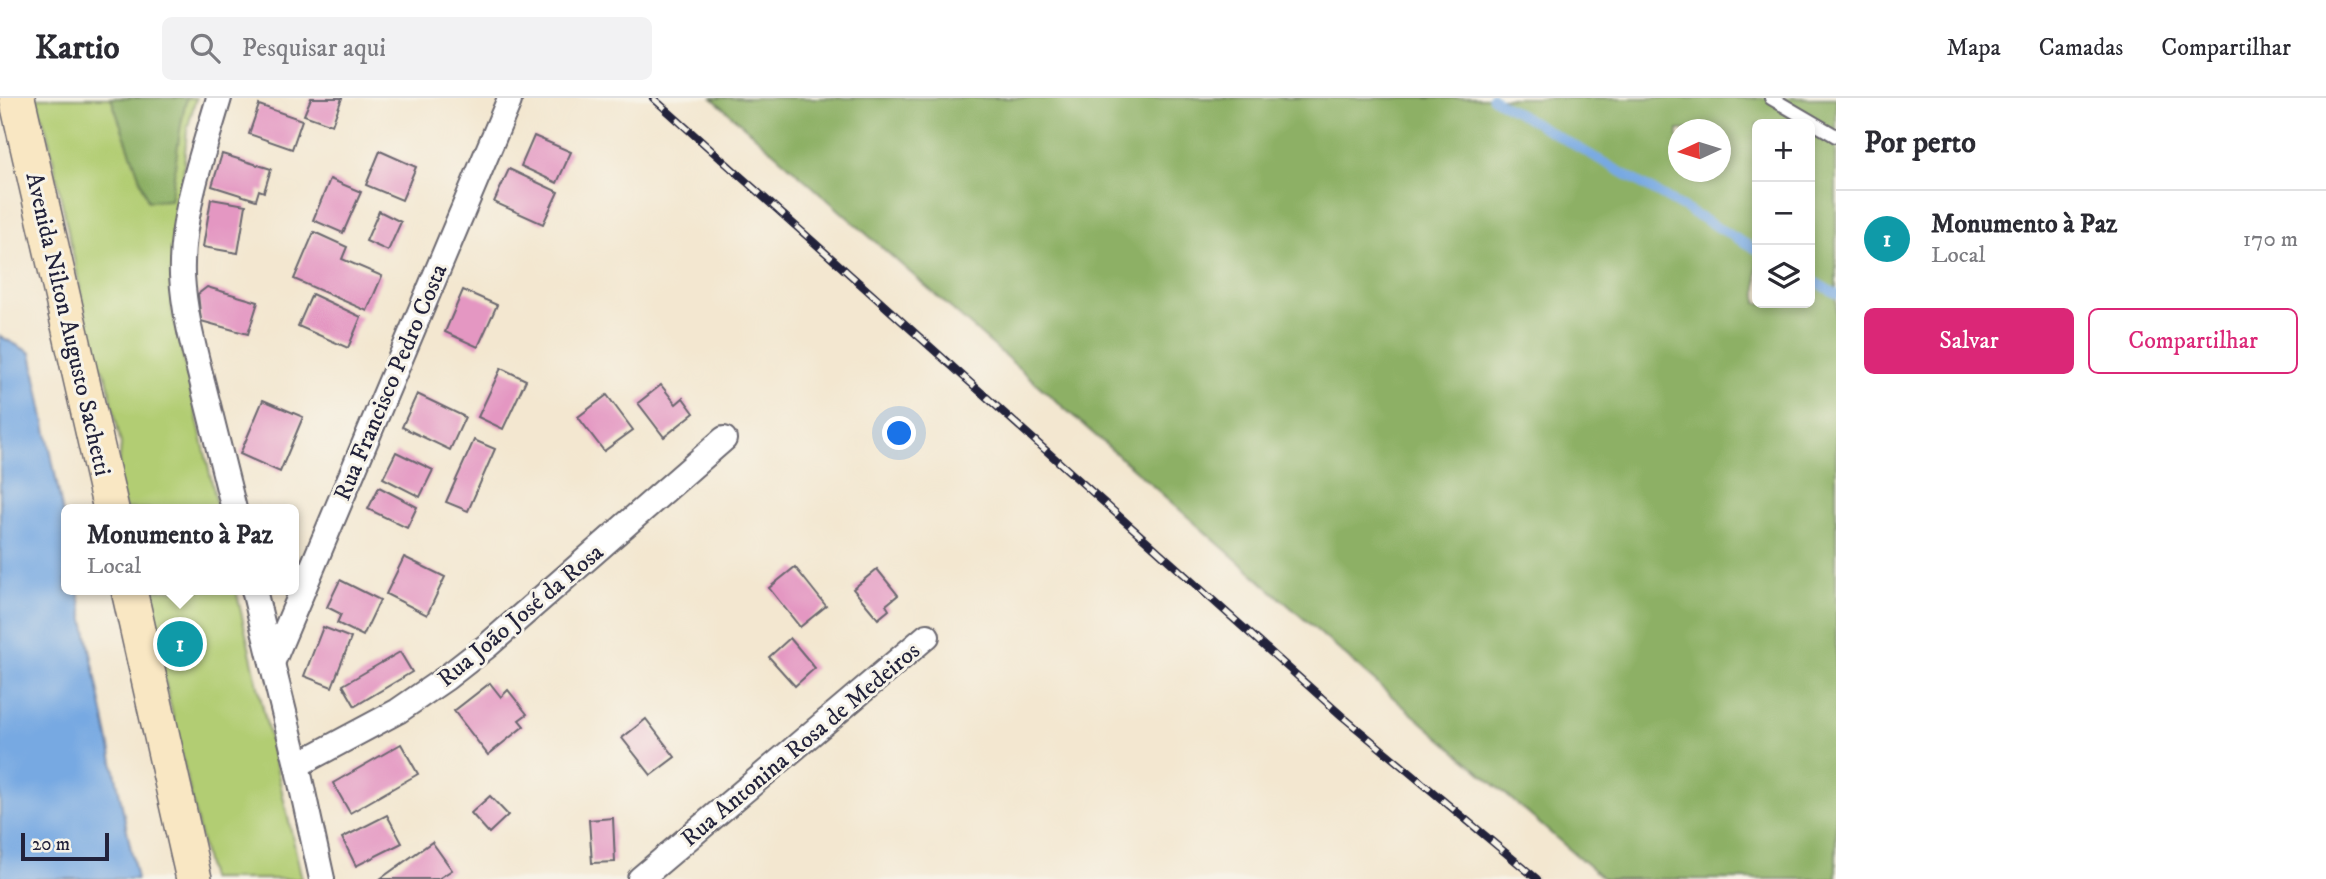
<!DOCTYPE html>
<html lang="pt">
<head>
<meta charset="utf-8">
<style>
	body { margin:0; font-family:"IM FELL DW Pica",serif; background:#f2f2f3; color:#2b2b33 }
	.controls { position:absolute; right:21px; top:21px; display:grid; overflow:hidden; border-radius:10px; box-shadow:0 4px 10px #0003 }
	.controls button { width:63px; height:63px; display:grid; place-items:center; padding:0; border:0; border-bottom:2px solid #e1e1e2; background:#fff; color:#2b2b33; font:35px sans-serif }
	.compass { position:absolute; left:1668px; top:21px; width:63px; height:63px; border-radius:50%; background:#fff; box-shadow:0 4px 10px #0003; rotate:266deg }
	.scale { position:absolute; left:21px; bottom:18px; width:88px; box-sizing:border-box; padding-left:7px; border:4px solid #22223b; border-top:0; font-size:19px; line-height:24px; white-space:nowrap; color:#22223b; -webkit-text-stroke:5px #f7f3e8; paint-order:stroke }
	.you { position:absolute; left:900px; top:336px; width:24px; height:24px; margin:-18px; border:5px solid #fff; border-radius:50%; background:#1a73e8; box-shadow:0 0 0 10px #1a73e833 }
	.badge { display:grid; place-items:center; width:46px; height:46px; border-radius:50%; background:#db2777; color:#fff; font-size:23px; font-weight:700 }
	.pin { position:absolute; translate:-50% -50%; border:4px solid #fff; box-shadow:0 2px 7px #0006 }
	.popup { position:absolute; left:61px; top:406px; width:238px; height:91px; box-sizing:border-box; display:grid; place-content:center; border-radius:10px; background:#fff; filter:drop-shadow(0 2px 5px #0005); font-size:23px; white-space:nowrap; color:#7c7c81 }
	.popup b { font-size:26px; color:#2b2b33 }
	.popup::after { content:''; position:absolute; left:50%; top:100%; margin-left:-14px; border:14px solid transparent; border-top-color:#fff }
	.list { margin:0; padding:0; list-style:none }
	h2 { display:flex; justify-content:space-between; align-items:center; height:91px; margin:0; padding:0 28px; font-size:30px }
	h2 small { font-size:23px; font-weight:400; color:#7c7c81 }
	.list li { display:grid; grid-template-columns:46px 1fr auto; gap:21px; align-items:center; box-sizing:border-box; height:98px; padding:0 28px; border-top:2px solid #e1e1e2 }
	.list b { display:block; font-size:26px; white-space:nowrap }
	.list p { margin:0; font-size:23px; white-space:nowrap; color:#7c7c81 }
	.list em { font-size:23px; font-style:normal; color:#7c7c81 }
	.actions { display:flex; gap:14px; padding:21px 28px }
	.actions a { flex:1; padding:16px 0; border:2px solid #db2777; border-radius:10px; text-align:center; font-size:24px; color:#db2777 }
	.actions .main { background:#db2777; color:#fff }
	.icon { flex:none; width:38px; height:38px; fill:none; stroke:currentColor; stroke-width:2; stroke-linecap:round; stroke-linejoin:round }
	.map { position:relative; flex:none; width:1836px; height:781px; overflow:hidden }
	header { display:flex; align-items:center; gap:42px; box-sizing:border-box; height:98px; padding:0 35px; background:#fff; border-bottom:2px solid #e1e1e2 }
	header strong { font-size:33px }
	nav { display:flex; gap:38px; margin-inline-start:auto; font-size:24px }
	.search { width:490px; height:63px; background:#f2f2f3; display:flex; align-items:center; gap:18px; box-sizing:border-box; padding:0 24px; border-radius:10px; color:#7c7c81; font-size:26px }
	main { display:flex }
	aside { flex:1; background:#fff }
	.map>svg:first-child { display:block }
	.green { fill:#b2cd73; stroke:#6a7857; stroke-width:2 }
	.forest { fill:#8db065; stroke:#586950; stroke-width:2; fill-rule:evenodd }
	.water { fill:#77a9e2; stroke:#4c668e; stroke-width:2 }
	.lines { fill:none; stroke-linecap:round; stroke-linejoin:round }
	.stream { stroke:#77a9e2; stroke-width:9 }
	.building { fill:#e497c2 }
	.lane-casing { stroke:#6b676f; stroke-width:16 }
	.street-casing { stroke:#6b676f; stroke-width:28 }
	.secondary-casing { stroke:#6b676f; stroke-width:38 }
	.lane { stroke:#fff; stroke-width:12 }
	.street { stroke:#fff; stroke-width:24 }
	.secondary { stroke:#f9e7c3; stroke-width:35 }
	.rail-casing { stroke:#22223b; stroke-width:8 }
	.rail { stroke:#f7f3e8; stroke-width:5; stroke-dasharray:16; stroke-linecap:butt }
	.labels { text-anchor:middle; stroke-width:6; stroke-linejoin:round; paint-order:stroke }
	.street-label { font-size:24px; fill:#22223b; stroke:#f7f3e8 }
</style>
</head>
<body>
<header>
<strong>Kartio</strong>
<div class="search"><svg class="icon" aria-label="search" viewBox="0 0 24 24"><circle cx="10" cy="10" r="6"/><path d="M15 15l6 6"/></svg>Pesquisar aqui</div>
<nav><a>Mapa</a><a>Camadas</a><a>Compartilhar</a></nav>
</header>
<main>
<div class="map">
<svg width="1836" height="781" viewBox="0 0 1836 781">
	<rect width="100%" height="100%" fill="#f7f3e8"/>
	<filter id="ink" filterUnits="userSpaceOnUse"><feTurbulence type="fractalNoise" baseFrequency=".0143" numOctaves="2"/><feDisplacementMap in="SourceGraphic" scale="14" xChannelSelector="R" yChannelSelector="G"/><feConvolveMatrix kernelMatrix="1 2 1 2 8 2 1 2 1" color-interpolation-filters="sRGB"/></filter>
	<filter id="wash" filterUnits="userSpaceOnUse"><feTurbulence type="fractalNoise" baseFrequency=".00686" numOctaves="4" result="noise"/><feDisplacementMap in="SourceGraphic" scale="28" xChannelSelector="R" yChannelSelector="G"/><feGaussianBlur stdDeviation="1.57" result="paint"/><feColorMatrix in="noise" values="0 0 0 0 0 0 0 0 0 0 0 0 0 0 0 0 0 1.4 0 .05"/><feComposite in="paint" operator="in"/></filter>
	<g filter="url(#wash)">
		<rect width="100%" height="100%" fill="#f3e7d0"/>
		<g class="green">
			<path d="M36,0H196L187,32L172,211L218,411H125L118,380L121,346L107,280L94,256L48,38Z"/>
			<path d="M144,492H236L302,781H210Z"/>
		</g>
		<g class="forest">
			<path d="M111,0H187C177,34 177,68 170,102L148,103Z"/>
			<path d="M712,0H1836V781H1604L1396,602ZM1757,26H1810V205H1757ZM1678,32H1720V74H1678Z"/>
		</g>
		<path class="water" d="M0,238L31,255L66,431V492H78L137,781H0Z"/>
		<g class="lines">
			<g class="stream">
				<path d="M1492,0L1757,152"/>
				<path d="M1810,181L1836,196"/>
			</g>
		</g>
		<g id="blocks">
			<g class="building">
				<path d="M311,0H342L332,27L304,17Z"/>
				<path d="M259,7L302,22L292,51L249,36Z"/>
				<path d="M534,38L571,54L557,85L521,68Z"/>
				<path d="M380,53L416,69L402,102L366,87Z"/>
				<path d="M222,56L271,71L264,94L259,92L256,102L212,88Z"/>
				<path d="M509,71L558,94L543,126L494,104Z"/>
				<path d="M330,81L361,94L343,135L313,122Z"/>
				<path d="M211,101L246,107L238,155L203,149Z"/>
				<path d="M379,113L401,124L388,153L366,143Z"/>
				<path d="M314,134L347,149L342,161L382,178L367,213L294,181Z"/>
				<path d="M207,189L258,204L248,236L201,223L198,196Z"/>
				<path d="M463,192L497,207L478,249L445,234Z"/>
				<path d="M312,196L361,219L348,250L298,228Z"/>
				<path d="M501,270L526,282L503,331L478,319Z"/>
				<path d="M661,287L676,306L683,300L694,315L664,339L638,305Z"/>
				<path d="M417,296L465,319L450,352L402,329Z"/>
				<path d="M607,297L633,332L604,353L578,319Z"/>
				<path d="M263,302L303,319L280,374L240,356Z"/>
				<path d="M474,342L495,351L468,413L446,404Z"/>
				<path d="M396,354L433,372L420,399L383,380Z"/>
				<path d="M379,389L417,409L407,430L368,411Z"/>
				<path d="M404,459L445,479L427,517L386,496Z"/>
				<path d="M795,469L826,508L800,529L769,490Z"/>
				<path d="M877,471L898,497L886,507L889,512L878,521L853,491Z"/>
				<path d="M340,482L380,502L363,538L337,525L341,516L327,509Z"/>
				<path d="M323,529L351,540L332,589L304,578Z"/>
				<path d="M790,540L815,570L795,588L769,559Z"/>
				<path d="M400,554L412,574L355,608L343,587Z"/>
				<path d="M490,585L501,599L508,592L527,616L519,622L524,628L488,657L454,613Z"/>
				<path d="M646,621L675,659L651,677L622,640Z"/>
				<path d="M401,646L418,676L350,715L333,685Z"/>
				<path d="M490,698L508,717L489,735L471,715Z"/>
				<path d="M387,717L402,745L356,768L342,740Z"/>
				<path d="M613,720L615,764L592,765L589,722Z"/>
				<path d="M432,744L452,772L438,781H380Z"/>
			</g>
		</g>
	</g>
	<g filter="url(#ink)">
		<use href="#blocks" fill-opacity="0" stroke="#6b676f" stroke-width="2"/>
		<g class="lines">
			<defs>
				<path id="lane" d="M1771,0L1836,38"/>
				<g id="street">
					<path d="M219,0C203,55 180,119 182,177C184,215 194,251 203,287C213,328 224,370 234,411"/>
					<path d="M254,492L297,667L322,781"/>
					<path d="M272,565L509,3"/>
					<path d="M297,667L398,613L446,580L487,548L724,341"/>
					<path d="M640,781L927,538"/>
				</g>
				<g id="secondary">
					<path d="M17,0L111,411"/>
					<path d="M129,492L194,781"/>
				</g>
			</defs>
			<use href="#lane" class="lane-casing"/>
			<use href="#street" class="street-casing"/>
			<use href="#secondary" class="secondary-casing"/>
			<use href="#lane" class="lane"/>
			<use href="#street" class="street"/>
			<use href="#secondary" class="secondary"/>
			<defs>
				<path id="rail" d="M653,0L1342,618L1537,781"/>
			</defs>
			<use href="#rail" class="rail-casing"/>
			<use href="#rail" class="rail"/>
		</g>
	</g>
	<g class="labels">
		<g class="street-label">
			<text transform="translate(69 226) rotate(77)" y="8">Avenida Nilton Augusto Sachetti</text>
			<text transform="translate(390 284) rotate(-67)" y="8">Rua Francisco Pedro Costa</text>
			<text transform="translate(520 517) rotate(-40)" y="8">Rua João José da Rosa</text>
			<text transform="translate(800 646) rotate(-40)" y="8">Rua Antonina Rosa de Medeiros</text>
		</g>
	</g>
</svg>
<div class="controls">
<button>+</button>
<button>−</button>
<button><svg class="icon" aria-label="layers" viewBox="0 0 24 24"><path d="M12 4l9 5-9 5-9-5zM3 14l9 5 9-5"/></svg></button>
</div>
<svg class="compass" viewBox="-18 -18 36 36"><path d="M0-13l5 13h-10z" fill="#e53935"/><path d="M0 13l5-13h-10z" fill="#7c7c81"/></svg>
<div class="scale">20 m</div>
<div class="you"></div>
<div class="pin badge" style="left:180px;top:546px;background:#0f9aa8">1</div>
<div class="popup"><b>Monumento à Paz</b>Local</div>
</div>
<aside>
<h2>Por perto<small></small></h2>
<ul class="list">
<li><span class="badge" style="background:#0f9aa8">1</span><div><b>Monumento à Paz</b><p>Local</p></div><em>170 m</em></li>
</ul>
<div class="actions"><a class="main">Salvar</a><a>Compartilhar</a></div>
</aside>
</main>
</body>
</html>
